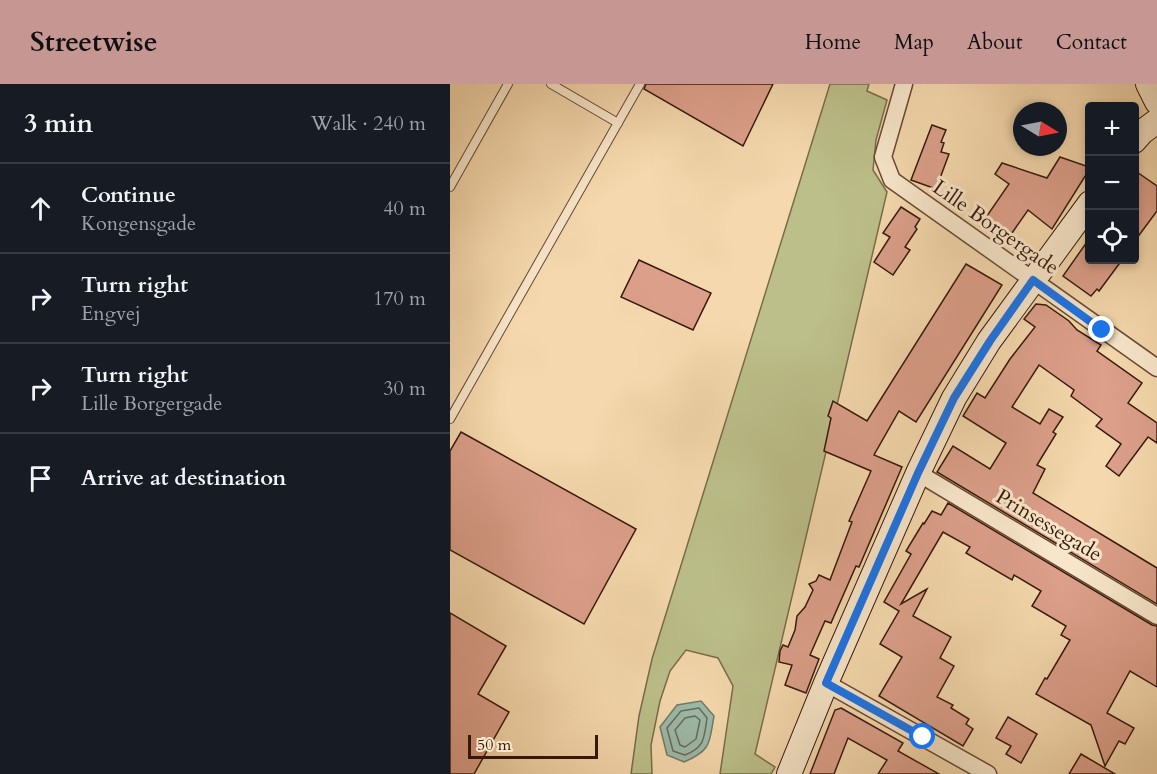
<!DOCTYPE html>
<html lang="en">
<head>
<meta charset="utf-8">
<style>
	body { margin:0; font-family:Cardo,serif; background:#242831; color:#f1f3f6 }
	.controls { position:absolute; right:18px; top:18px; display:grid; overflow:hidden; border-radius:6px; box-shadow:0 3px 9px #0003 }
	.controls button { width:54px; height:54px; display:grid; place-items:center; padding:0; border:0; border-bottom:2px solid #363941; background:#171b24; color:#f1f3f6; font:30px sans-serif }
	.compass { position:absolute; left:563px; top:18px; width:54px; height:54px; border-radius:50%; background:#171b24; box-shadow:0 3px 9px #0003; rotate:100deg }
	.scale { position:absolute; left:18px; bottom:15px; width:130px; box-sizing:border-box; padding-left:6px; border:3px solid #36190b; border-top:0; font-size:16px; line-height:21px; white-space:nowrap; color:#36190b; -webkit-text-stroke:4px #f8e6ca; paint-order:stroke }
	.stop { position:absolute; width:18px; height:18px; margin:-14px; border:4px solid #1a73e8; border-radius:50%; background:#fff }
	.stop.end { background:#1a73e8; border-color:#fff; box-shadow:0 2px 6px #0008 }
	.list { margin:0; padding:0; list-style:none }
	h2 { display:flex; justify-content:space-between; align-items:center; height:78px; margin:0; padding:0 24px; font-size:26px }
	h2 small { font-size:20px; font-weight:400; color:#9ea1a6 }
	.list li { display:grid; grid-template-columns:39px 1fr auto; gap:18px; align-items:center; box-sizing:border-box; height:90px; padding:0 24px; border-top:2px solid #363941 }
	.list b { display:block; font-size:22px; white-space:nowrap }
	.list p { margin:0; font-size:20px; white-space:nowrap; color:#9ea1a6 }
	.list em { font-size:20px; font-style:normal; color:#9ea1a6 }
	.icon { flex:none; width:33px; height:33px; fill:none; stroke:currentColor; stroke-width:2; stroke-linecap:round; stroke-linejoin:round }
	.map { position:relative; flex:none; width:707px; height:690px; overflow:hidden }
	header { display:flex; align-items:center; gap:36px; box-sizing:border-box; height:84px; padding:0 30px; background:#c59692; color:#111 }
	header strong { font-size:28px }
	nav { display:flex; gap:33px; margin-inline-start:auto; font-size:21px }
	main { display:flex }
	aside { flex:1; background:#171b24 }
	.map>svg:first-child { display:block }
	.green { fill:#bcbf8a; stroke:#796c4a; stroke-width:1.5 }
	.water { fill:#9cbaa9; stroke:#737a6a; stroke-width:1.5 }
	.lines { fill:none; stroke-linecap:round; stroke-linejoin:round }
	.shore { stroke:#696a5a; stroke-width:1.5 }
	.building { fill:#dc9f8a; stroke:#36190b; stroke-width:1.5 }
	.lane-casing { stroke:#664934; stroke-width:10 }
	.street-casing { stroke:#664934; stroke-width:19 }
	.secondary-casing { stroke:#36190b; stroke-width:26 }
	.lane { stroke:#f8e6ca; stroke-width:8 }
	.street { stroke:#f8e6ca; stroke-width:16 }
	.secondary { stroke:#f8e6ca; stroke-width:24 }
	.route { stroke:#1a73e8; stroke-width:8 }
	.labels { text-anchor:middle; stroke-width:6; stroke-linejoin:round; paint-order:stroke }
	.street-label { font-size:21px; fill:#36190b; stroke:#f8e6ca }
</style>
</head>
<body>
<header>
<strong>Streetwise</strong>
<nav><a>Home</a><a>Map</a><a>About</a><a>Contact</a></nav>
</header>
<main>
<aside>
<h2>3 min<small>Walk · 240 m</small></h2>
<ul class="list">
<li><svg class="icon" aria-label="ahead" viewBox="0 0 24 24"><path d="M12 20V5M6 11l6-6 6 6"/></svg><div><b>Continue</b><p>Kongensgade</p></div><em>40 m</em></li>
<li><svg class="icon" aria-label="right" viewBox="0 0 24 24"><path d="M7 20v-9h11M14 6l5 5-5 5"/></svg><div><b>Turn right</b><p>Engvej</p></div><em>170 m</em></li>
<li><svg class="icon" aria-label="right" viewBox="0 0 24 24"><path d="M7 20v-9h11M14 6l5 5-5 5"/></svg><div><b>Turn right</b><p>Lille Borgergade</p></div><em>30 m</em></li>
<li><svg class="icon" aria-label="arrive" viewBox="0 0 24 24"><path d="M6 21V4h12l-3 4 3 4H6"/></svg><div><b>Arrive at destination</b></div></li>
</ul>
</aside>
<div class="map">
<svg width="707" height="690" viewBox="0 0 707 690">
	<rect width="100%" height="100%" fill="#f5d8ad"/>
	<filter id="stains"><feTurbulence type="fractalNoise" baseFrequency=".00333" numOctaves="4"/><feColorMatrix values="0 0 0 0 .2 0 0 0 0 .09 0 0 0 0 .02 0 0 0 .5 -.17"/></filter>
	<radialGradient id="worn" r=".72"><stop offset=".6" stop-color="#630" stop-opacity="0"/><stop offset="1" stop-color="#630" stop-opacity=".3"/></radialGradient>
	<path class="green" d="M380,0H419L417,7L437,16L426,56L423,86L437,108L305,670L325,683L321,690H270L283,602L268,574L236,566L220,587L210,617L201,661L202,690H181L189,632L202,575Z"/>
	<path class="water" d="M251,617L264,632C259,659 262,666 234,678L217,671L210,643L227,621Z"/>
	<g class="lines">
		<g class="shore">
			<path d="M249,624L257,634C254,654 255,663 235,671L223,667L217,644L231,627Z"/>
			<path d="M245,632L250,636L246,655L235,663L230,661L225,646L235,634Z"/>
		</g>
	</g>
	<g class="building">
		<path d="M196,0H323L293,62L194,5Z"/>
		<path d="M482,41L496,46L491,58L494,59L491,68L499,70L486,105L461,96Z"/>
		<path d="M610,73L639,83V86L602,145L578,126L562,149L558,147L552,156L530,142L559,100L545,90L552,79L597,94Z"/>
		<path d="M684,86L707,102V127L684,158Z"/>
		<path d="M451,123L470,135L465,143L467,145L455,163L460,166L443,191L424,178L440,153L433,149Z"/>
		<path d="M639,155V176H672L649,207L647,205L641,212L613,192Z"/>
		<path d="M189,176L261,209L243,246L171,213Z"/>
		<path d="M516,180L552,201L466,338L449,327L424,371L452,383L409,483L406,482L381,539L375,537L360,571L369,575L356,609L335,601L342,581L329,578L330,567L333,561L338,563L345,546L347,532L355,523L363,506L359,500L366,497L369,491L380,496L402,438L399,437L421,387L374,367L381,334L378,332L383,317L417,337Z"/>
		<path d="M586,220L596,221L619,237L627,246L651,261L647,267L692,299L678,319L707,339V359L698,353L669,392L656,382L671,360L646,342L652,335L621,312L624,306L589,281L562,323L590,340L599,325L613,333L603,348L606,350L587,381L595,385L583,409L707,484V520L487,388L503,362L540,385L556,359L513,332L527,309L535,314L560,275L585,243L574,235Z"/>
		<path d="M11,348L186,445L134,540L0,466V367Z"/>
		<path d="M498,419L702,541L707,542V603L680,587L657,629L684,644L675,660L669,657L655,682L641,641L586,610L595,594L597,595L620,556L611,551L616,542L582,522L591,507L564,491L562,496L516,469L520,463L493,448L451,520L477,505L463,532L501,553L490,574L504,582L487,613L503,621L501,624L519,635L516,640L523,645L513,662L429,612L452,573L430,560L449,527L434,518L461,470L456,467L473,439L474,440L482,427L491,431Z"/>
		<path d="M0,529L56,562L28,610L59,628L24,690H0Z"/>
		<path d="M391,624L453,659L448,667L489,690H428L437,676L398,654L384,690H360L385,626Z"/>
		<path d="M558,633L587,650L571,679L556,670L561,662L546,654Z"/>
		<path d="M631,670L665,690H619Z"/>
	</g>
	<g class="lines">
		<defs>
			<g id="lane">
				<path d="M101,0L168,39"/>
				<path d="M0,103L58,0"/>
				<path d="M0,335L190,0"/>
			</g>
			<g id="street">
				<path d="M454,0L433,73L442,96L707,284"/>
				<path d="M468,389L707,532"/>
				<path d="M376,599L538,690"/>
			</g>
			<g id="secondary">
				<path d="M698,0L707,18"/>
				<path d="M684,57L692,48L707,37"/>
				<path d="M339,690L376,599L468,389L504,314L539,257L640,119"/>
			</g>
		</defs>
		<use href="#lane" class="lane-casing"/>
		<use href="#street" class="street-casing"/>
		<use href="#secondary" class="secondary-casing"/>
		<use href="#lane" class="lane"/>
		<use href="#street" class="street"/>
		<use href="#secondary" class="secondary"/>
	</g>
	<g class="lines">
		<path class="route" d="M473,653L376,599L468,389L504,314L540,257L583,196L652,246"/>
	</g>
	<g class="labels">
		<g class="street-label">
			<text transform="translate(546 143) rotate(35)" y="7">Lille Borgergade</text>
			<text transform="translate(599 441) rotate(31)" y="7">Prinsessegade</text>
		</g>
	</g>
	<rect width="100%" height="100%" filter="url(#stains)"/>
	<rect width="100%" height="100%" fill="url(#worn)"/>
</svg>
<div class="controls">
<button>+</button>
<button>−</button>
<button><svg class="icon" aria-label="locate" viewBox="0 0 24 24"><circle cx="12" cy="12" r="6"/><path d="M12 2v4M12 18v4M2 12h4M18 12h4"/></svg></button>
</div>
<svg class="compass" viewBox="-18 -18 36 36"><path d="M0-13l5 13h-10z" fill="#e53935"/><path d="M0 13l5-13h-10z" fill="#9ea1a6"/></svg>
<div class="scale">50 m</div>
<div class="stop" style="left:473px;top:653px"></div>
<div class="stop end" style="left:652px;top:246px"></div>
</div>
</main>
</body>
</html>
